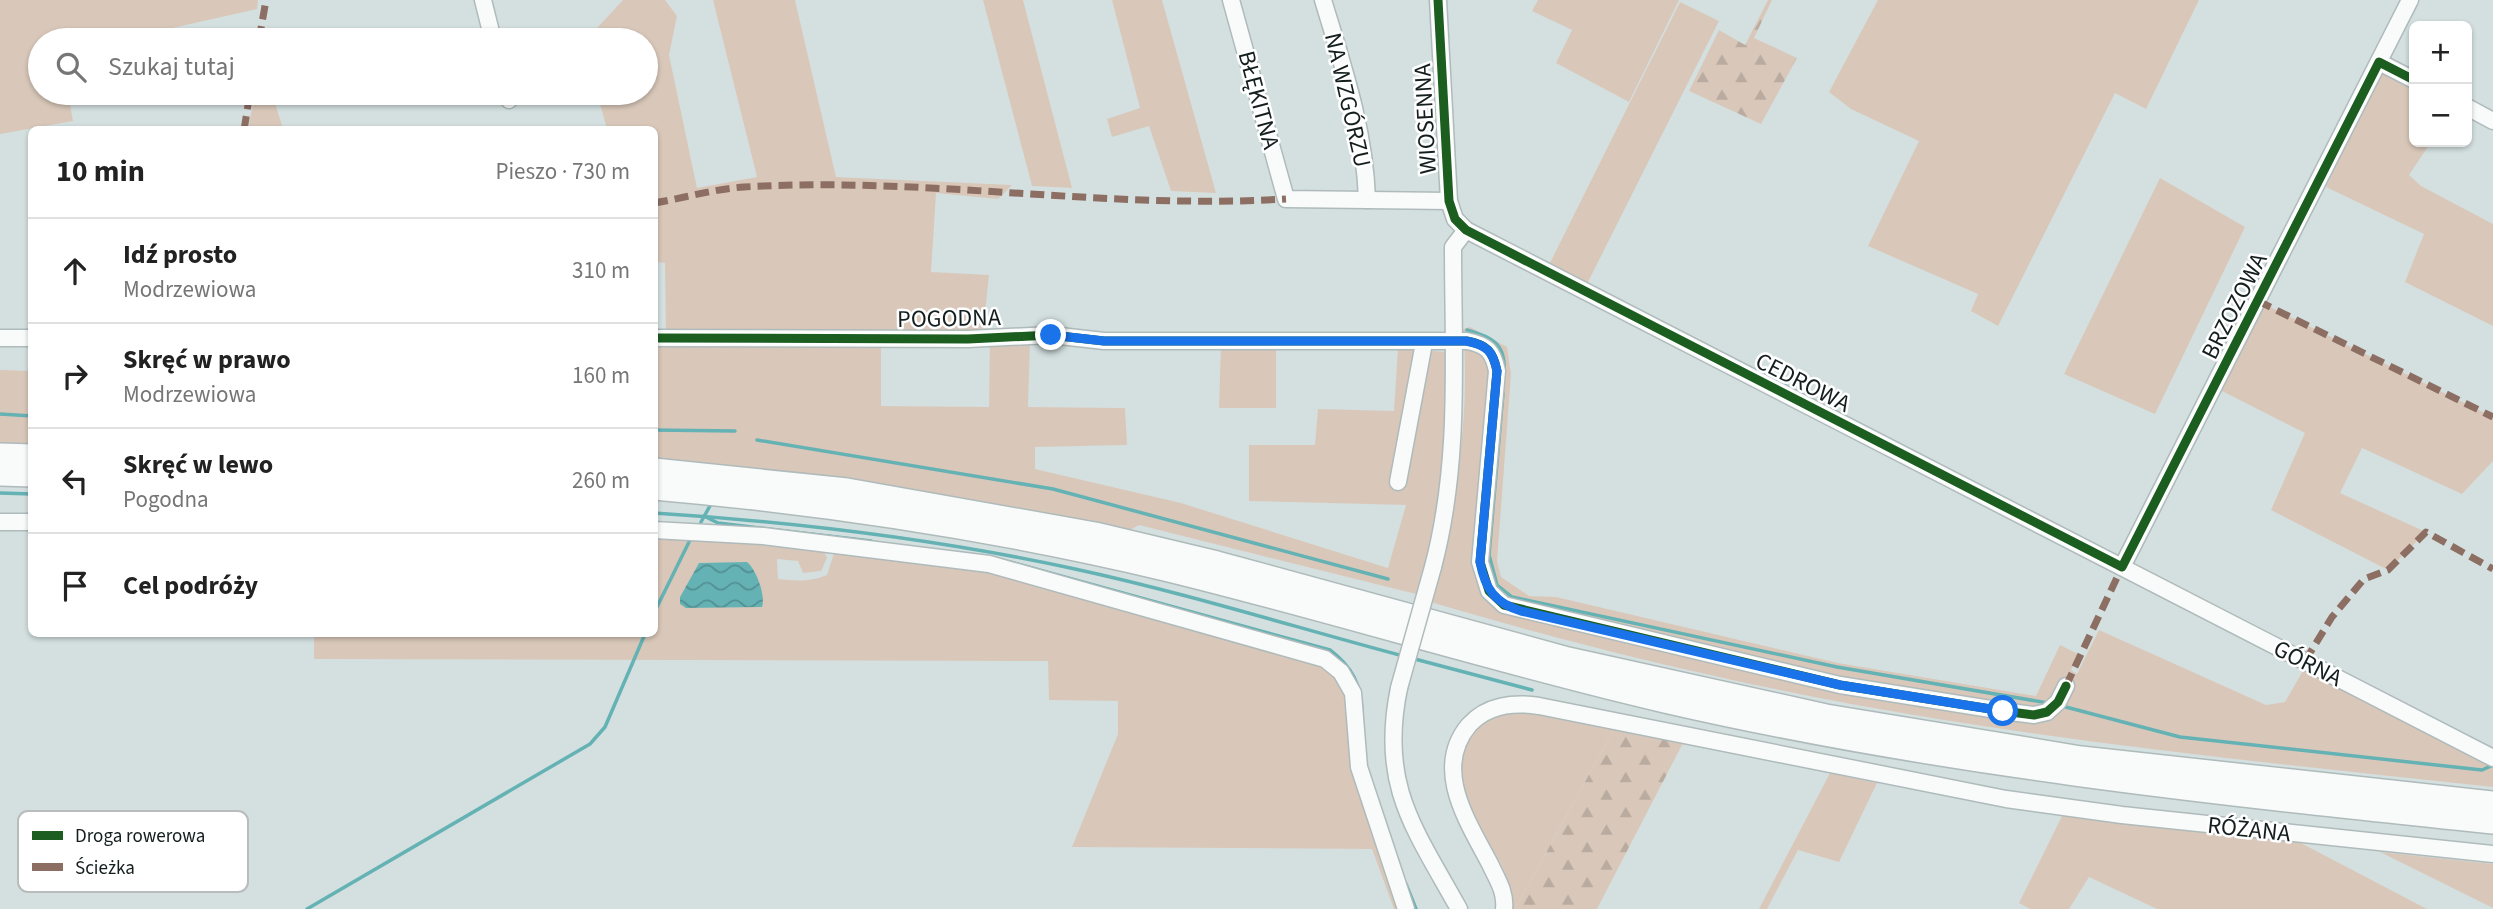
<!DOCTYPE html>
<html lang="pl">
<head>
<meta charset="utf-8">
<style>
	body { margin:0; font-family:"Source Sans 3",sans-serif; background:#f2f2f2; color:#222 }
	.controls { position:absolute; right:21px; top:21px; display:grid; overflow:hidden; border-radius:10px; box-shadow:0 2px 5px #0004 }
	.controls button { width:63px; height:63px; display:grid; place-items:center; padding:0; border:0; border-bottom:2px solid #e0e0e0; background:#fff; color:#222; font:35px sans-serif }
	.stop { position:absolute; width:21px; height:21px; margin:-16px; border:5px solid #1a73e8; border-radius:50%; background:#fff }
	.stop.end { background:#1a73e8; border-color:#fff; box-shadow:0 2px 7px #0008 }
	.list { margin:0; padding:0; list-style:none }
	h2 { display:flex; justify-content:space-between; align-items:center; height:91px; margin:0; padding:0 28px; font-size:30px }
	h2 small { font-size:23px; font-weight:400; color:#767676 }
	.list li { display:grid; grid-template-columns:46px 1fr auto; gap:21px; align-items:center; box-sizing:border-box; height:105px; padding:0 28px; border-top:2px solid #e0e0e0 }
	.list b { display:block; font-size:26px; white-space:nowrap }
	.list p { margin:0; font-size:23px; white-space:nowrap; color:#767676 }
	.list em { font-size:23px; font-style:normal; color:#767676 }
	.icon { flex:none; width:38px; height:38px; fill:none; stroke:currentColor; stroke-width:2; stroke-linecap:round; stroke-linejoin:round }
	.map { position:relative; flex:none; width:2493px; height:909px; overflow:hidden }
	.search { position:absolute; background:#fff; box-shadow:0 2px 5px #0004; left:28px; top:28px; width:630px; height:77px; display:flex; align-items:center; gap:18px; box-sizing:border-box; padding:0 24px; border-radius:38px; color:#767676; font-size:26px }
	.panel { position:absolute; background:#fff; box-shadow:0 2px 5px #0004; left:28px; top:126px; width:630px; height:511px; border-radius:10px }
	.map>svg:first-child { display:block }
	.green { fill:#d9c8ba }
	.forest { fill:url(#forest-firs) }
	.water { fill:url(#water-waves) }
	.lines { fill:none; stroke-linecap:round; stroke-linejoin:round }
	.stream { stroke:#65b2b4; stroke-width:3.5 }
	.minor-casing { stroke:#afbaba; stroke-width:19 }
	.highway-casing { stroke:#afbaba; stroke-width:26 }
	.minor { stroke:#f9fafa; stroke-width:16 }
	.highway { stroke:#f9fafa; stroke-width:23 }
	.minor-bridge-casing { stroke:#afbaba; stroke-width:19; stroke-linecap:butt }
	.minor-bridge { stroke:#f9fafa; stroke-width:16 }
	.quiet { stroke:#8d6e63; stroke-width:7; stroke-dasharray:14 7; stroke-linecap:butt }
	.cycleway-casing { stroke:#fff; stroke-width:13 }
	.cycleway { stroke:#1b5e20; stroke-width:9 }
	.route { stroke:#1a73e8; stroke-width:9 }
	.labels { text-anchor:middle; stroke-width:5; stroke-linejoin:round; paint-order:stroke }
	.street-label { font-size:24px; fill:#151e1e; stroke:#fff }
	.key { fill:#fff; stroke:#b9bcbc; stroke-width:2 }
	.key-label { font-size:19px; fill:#151e1e }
</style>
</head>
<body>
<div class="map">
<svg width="2493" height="909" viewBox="0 0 2493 909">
	<defs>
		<pattern id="forest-firs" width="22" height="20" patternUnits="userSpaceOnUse" patternTransform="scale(1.75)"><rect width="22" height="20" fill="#d9c8ba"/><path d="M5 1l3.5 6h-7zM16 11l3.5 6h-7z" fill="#b9ab9f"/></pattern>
		<pattern id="water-waves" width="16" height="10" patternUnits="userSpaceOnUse" patternTransform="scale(1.75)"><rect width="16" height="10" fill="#65b2b4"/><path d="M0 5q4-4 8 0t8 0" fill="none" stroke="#529092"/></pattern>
	</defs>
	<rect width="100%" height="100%" fill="#d4e0e0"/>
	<g class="green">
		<path d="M0,0H258L257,9L119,40H40V93H68L73,121L0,134Z"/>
		<path d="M623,0H665L677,16L669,55L697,188L757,177L713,0H795L836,177L1012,185L998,199L936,193L931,272L989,275L983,332L1070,343H1030L1028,407L1125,408L1127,445L1035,447V469L1181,503L1388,568L1406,505L1249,501V445H1315L1318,409L1394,411L1398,348L1445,352L1449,407L1440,508L1416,594L1139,525L1130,530C972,499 814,472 655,459V341L881,342V406L989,407L990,338H666L665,263L655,262L654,130L607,129L597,93H646V40H586Z"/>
		<path d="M983,0H1023L1072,188L1032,186Z"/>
		<path d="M1112,0H1162L1216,193L1171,191L1149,126L1112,137L1107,119L1140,108Z"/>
		<path d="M1538,0H1679L1629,102L1556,63L1572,30L1532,11Z"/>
		<path d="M1878,0H2199L2146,109L2115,93L1998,326L1971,311L1978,294L1868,246L1919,141L1851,109L1829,92Z"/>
		<path d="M1680,2L1719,21L1587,284L1549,265Z"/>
		<path d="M2381,72L2414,88V142H2431L2409,175L2421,186L2493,224V326L2405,282L2424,234L2326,187Z"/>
		<path d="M255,93H272L283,129H248Z"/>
		<path d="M2160,178L2245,227L2155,414L2064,374Z"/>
		<path d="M2258,301L2493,417V461L2462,494L2362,448L2340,493L2426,532L2388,570L2271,510L2305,433L2222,391Z"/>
		<path d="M1470,327L1507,347L1511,374L1497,561L1501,577L1529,596L1556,597L1838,663L2036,696L2060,645L2078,654L2071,670L2077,674L2099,630L2266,705L2285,702L2304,669L2493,763V787C2279,764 2063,743 1851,704C1711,678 1573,644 1437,604L1431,602C1454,511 1471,423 1463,329Z"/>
		<path d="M1276,342V408H1219L1221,345Z"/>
		<path d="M0,370L31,371V445L0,443Z"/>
		<path d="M655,536L710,537L824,552L827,558L821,571L803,573L798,561L777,559L778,579C795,581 811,582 827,575L834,553L982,569L1315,663L1335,676L1343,688L1348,707L1353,771L1399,909H1394L1372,849L1072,847L1118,734V701L1049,700L1048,661L314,659V634H654Z"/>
		<path d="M1533,712L1614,729L1515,909H1511C1519,867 1461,819 1459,773C1459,764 1462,755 1465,746C1472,717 1508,713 1533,712Z"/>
		<path d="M1830,773L1877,783L1839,862L1798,850L1767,909H1759Z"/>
		<path d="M2063,814L2299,842L2427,909H2157L2089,877L2069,909H2030L2019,903Z"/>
		<path d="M2380,852L2493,864V908Z"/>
	</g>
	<g class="forest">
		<path d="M1768,0H1772L1754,38L1797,58L1761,124L1689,91L1719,30L1745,45Z"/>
		<path d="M1614,729L1683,743L1597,909H1515Z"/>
	</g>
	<path class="water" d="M747,562C756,569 766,596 762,607L686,608L680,604V597L699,563Z"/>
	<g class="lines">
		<g class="stream">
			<path d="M1467,330C1492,337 1506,344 1504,372"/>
			<path d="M1503,393L1489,555L1497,585L1512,597L1837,667L2048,703"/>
			<path d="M0,414L32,416"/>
			<path d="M654,430L735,431"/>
			<path d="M757,440L1053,489L1388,579"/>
			<path d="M0,493L32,494"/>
			<path d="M654,513C796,522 937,539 1075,569C1186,593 1294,627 1403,656"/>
			<path d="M704,516L718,523L871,541"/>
			<path d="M701,522L711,504"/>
			<path d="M1010,562L1330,650C1352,667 1361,684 1362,712"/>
			<path d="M654,613L690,540"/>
			<path d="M1411,658L1532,690"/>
			<path d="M2062,706L2180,737L2482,770L2493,765"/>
			<path d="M1406,884L1416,909"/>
			<path d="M307,909L590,744L605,727L645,634"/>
		</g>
		<defs>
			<g id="minor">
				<path d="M483,0L493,40"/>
				<path d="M1231,0L1286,199L1449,201"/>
				<path d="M1323,0C1343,66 1365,130 1367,200"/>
				<path d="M1438,0L1449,201L1455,219L1466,230L2493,758"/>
				<path d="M2379,62L2414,80"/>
				<path d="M507,93L509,100"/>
				<path d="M2467,107L2493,121"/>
				<path d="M0,338H32"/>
				<path d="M654,338L968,339L1051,335L1104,341H1467C1487,345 1493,351 1497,371L1480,562L1489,591L1504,605L1840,685L2003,711L2034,715L2047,712L2058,702L2066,686"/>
				<path d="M1398,482L1424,343"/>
				<path d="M0,522H32"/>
				<path d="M654,530L763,536L989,564L1325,659L1341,672L1353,693L1359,767L1406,909"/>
				<path d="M1433,567C1461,461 1453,355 1453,247L1466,230"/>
				<path d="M2122,567L2410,0"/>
				<path d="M1399,688C1379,785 1414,828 1459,909"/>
				<path d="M1504,909C1506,892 1497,879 1490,864C1468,822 1432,769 1469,725C1487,705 1514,702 1539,706L2006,799L2122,815L2493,854"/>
			</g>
			<g id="highway">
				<path d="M0,455L32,456"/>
				<path d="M654,470L847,490L1095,534L1217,563L1568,659L1826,716L2081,758L2493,803"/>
				<path d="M0,474L32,475"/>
				<path d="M654,488C827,503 997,529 1165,569C1333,610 1497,662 1665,701C1938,764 2215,793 2493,822"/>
			</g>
		</defs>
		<use href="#minor" class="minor-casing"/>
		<use href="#highway" class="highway-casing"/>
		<use href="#minor" class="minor"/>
		<use href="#highway" class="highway"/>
		<defs>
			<path id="minor-bridge" d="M1399,688L1433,567"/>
		</defs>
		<use href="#minor-bridge" class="minor-bridge-casing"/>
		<use href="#minor-bridge" class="minor-bridge"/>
		<g class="quiet">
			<path d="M259,40L266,0"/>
			<path d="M244,130L250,93"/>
			<path d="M654,203C684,198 714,189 744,187C925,176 1105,210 1286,199"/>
			<path d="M2258,301L2493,417"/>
			<path d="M2305,661L2332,617L2364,579L2388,570L2426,532L2493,569"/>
			<path d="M2066,686L2122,567"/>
		</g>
		<defs>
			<g id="cycleway">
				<path d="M1438,0L1449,201L1455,219L1466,230L2122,567L2379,62L2414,80"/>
				<path d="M654,338L968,339L1051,335L1104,341H1467C1487,345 1493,351 1497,371L1480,562L1489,591L1504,605L1840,685L2003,711L2034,715L2047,712L2058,702L2066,686"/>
			</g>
		</defs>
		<use href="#cycleway" class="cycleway-casing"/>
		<use href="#cycleway" class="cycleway"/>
	</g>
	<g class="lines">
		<path class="route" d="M1051,335L1104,341H1466C1487,345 1493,351 1497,371L1480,562C1485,589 1495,603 1521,611L1840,685L2003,711"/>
	</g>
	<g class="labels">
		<g class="street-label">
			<text transform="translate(1259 100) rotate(75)" y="8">BŁĘKITNA</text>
			<text transform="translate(1348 100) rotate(77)" y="8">NA WZGÓRZU</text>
			<text transform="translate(1425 119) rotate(-93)" y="8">WIOSENNA</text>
			<text transform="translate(2234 306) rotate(-63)" y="8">BRZOZOWA</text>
			<text transform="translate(949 318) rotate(-1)" y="8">POGODNA</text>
			<text transform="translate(1803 382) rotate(27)" y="8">CEDROWA</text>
			<text transform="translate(2308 663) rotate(27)" y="8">GÓRNA</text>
			<text transform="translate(2249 829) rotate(6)" y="8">RÓŻANA</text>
		</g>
	</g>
	<rect x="18" y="811" width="230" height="81" rx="10" class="key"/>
	<rect x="32" y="831" width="31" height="9" fill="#1b5e20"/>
	<rect x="32" y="863" width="31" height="8" fill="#8d6e63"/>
	<g class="key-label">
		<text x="75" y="842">Droga rowerowa</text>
		<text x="75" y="874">Ścieżka</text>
	</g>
</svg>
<div class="controls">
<button>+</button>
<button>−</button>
</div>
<div class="stop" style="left:2003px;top:711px"></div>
<div class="stop end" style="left:1051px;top:335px"></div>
<div class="search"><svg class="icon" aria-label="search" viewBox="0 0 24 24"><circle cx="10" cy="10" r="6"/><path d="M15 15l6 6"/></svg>Szukaj tutaj</div>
<section class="panel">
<h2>10 min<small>Pieszo · 730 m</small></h2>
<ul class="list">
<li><svg class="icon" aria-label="ahead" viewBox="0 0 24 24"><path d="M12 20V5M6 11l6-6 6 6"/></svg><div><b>Idź prosto</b><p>Modrzewiowa</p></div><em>310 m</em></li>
<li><svg class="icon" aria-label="right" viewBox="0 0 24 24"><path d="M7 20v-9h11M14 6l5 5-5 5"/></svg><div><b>Skręć w prawo</b><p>Modrzewiowa</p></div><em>160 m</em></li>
<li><svg class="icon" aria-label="left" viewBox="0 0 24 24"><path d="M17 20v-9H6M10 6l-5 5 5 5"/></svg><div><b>Skręć w lewo</b><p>Pogodna</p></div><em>260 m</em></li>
<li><svg class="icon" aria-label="arrive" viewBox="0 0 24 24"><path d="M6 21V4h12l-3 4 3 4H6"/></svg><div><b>Cel podróży</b></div></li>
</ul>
</section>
</div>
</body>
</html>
